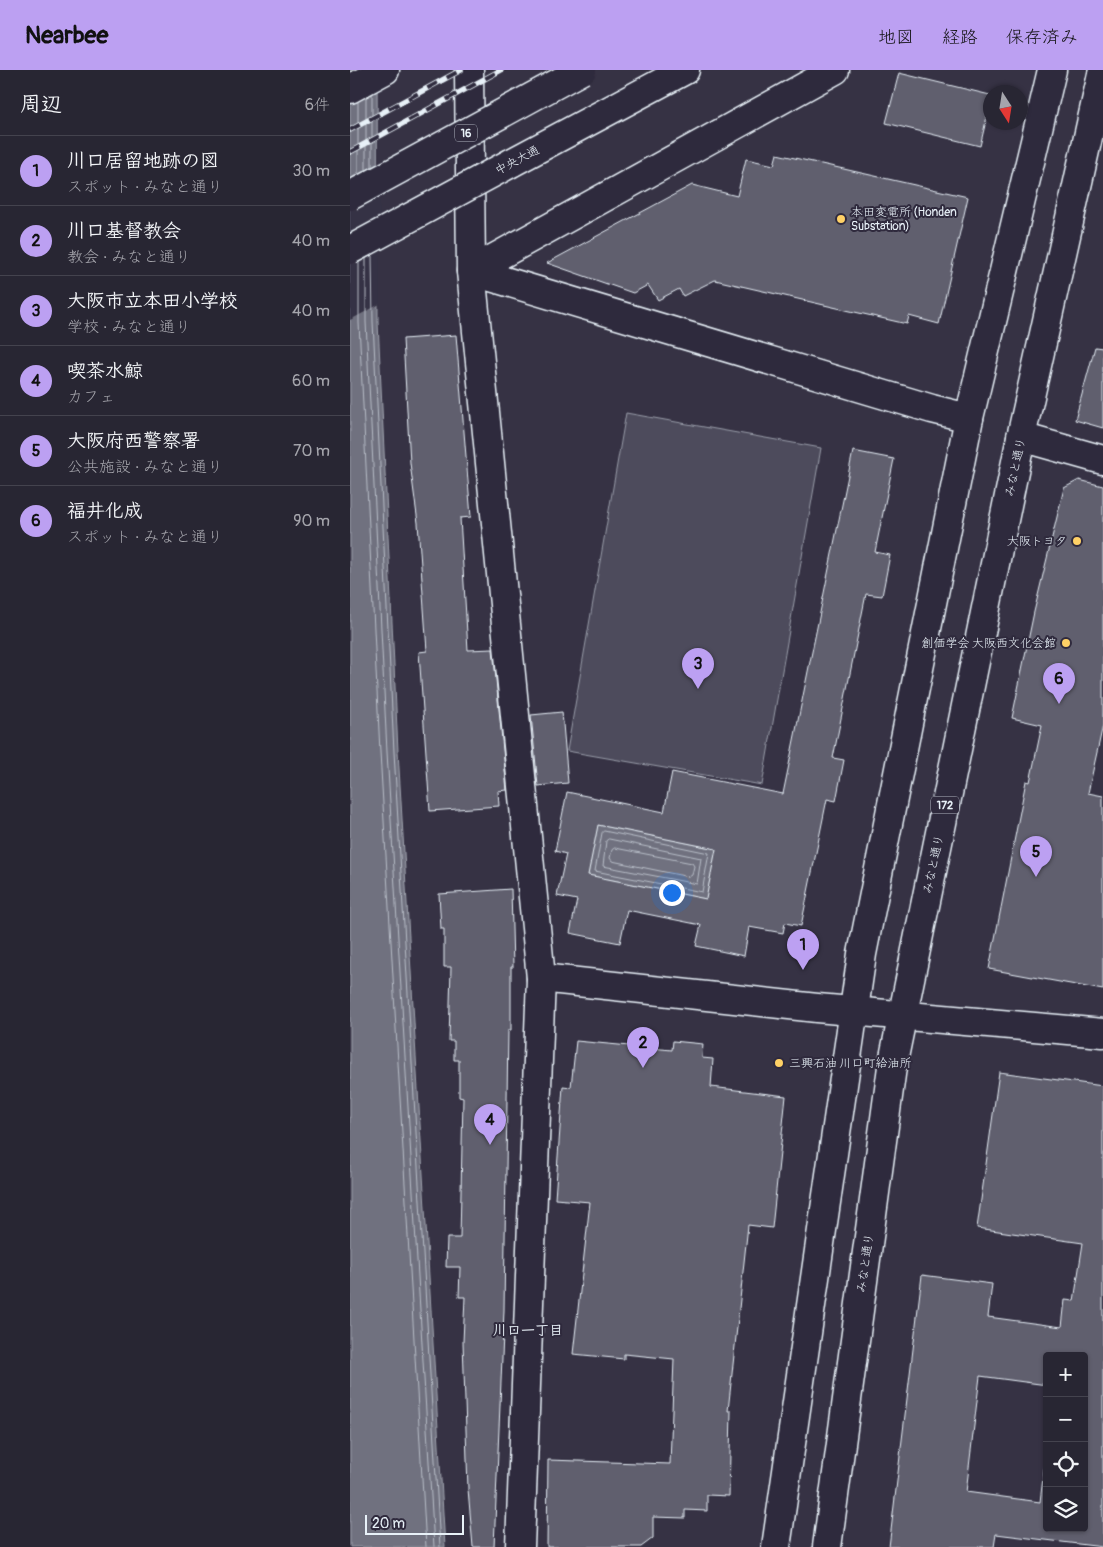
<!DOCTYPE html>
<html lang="ja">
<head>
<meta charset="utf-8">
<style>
	body { margin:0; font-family:Pangolin,"Klee One",sans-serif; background:#302e3b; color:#f1f3f6 }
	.controls { position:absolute; right:15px; bottom:15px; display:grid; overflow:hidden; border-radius:5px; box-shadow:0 1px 4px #0004 }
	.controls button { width:45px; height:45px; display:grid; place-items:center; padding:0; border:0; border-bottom:1px solid #44434e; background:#282633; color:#f1f3f6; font:25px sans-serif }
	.compass { position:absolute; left:633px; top:15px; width:45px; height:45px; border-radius:50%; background:#282633; box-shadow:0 1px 4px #0004; rotate:168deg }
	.scale { position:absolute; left:15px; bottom:12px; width:99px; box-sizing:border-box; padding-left:5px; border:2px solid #e8f1f8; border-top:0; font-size:14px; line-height:18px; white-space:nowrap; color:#e8f1f8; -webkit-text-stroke:4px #2f2a3d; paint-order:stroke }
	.you { position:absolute; left:321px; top:822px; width:18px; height:18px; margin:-12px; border:4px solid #fff; border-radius:50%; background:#1a73e8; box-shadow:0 0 0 8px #1a73e833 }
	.badge { display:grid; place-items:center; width:32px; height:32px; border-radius:50%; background:#bca0f2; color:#111; font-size:16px; font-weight:700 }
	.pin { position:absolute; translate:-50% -41px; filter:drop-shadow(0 1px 2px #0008) }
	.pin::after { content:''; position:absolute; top:26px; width:18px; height:15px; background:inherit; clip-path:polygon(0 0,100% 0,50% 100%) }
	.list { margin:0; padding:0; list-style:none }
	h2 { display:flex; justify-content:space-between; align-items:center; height:65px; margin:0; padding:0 20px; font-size:21px }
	h2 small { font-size:16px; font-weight:400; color:#a5a5ac }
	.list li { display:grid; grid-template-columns:32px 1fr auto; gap:15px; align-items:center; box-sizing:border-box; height:70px; padding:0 20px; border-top:1px solid #44434e }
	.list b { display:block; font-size:19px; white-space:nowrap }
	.list p { margin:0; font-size:16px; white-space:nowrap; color:#a5a5ac }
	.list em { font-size:16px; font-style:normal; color:#a5a5ac }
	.icon { flex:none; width:28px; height:28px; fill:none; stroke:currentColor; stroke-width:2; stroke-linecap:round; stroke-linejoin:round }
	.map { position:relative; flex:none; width:753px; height:1477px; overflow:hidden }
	header { display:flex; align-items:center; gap:30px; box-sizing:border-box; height:70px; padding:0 25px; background:#bca0f2; color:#111 }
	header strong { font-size:24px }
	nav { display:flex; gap:28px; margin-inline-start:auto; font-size:18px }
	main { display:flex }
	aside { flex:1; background:#282633 }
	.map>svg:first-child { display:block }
	.green { fill:#4d4b5c; stroke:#9a9eaa }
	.water { fill:#70717f; stroke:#a0a4af }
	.pier { fill:#363244 }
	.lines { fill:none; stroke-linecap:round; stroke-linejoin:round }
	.shore { stroke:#b8bec8; stroke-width:1 }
	.building { fill:#605e6e; stroke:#e8f1f8; fill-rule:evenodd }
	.street-casing { stroke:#e8f1f8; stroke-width:31 }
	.primary-casing { stroke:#e8f1f8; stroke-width:31 }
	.highway-casing { stroke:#e8f1f8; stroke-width:31 }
	.street { stroke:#2f2a3d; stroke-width:28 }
	.primary { stroke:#2f2a3d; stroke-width:28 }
	.highway { stroke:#2f2a3d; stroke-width:28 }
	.rail-casing { stroke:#e8f1f8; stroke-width:5.5 }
	.rail { stroke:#2f2a3d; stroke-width:4; stroke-dasharray:11; stroke-linecap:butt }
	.primary-bridge-casing { stroke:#e8f1f8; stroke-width:31; stroke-linecap:butt }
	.highway-bridge-casing { stroke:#e8f1f8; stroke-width:31; stroke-linecap:butt }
	.primary-bridge { stroke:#2f2a3d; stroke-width:28 }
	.highway-bridge { stroke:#2f2a3d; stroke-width:28 }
	.poi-dot { fill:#ffd166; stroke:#2f2a3d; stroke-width:2 }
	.labels { text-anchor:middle; stroke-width:4; stroke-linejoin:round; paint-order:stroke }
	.shield { fill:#2f2a3d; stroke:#b0b5c0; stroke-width:1 }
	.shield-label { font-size:11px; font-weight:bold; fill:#e8f1f8 }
	.street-label { font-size:12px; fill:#e8f1f8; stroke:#2f2a3d }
	.poi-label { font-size:12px; fill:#e8f1f8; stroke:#2f2a3d; text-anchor:start }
	.neighbourhood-label { font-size:14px; font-weight:bold; fill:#e8f1f8; stroke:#2f2a3d }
</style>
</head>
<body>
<header>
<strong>Nearbee</strong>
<nav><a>地図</a><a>経路</a><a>保存済み</a></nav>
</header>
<main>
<aside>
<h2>周辺<small>6件</small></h2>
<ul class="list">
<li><span class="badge">1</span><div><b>川口居留地跡の図</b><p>スポット · みなと通り</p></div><em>30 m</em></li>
<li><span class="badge">2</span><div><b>川口基督教会</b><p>教会 · みなと通り</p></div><em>40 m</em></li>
<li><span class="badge">3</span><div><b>大阪市立本田小学校</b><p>学校 · みなと通り</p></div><em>40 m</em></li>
<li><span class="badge">4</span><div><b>喫茶水鯨</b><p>カフェ</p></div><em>60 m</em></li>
<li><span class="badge">5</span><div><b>大阪府西警察署</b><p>公共施設 · みなと通り</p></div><em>70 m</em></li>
<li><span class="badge">6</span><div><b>福井化成</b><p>スポット · みなと通り</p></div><em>90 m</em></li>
</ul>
</aside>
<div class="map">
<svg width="753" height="1477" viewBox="0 0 753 1477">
	<rect width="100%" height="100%" fill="#363244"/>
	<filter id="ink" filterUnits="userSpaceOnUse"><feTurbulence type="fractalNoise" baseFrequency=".02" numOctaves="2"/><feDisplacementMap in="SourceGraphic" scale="10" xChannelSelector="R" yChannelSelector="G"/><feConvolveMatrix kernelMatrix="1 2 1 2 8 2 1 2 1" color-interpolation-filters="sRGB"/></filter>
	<g filter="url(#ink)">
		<path class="green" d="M276,343L471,378L412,715L217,681Z"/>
		<g class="water">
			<path d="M0,0H27L28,252L48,681L95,1477H0Z"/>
			<path d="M248,755L366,779L356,829L238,805Z"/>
		</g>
		<path class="pier" d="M30,116V234L0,250V133Z"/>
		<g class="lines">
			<g class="shore">
				<path d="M22,24V97"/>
				<path d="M16,28V100"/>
				<path d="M8,32V104"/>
				<path d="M22,185L23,252L44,682L90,1477"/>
				<path d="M16,188V252L37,682L84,1477"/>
				<path d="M9,192V253L30,682L76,1477"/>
				<path d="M254,761L359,783L352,822L245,801L252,763Z"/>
				<path d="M259,769L351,788L347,814L253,796L256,771Z"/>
				<path d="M265,778L342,793L344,796L342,805L339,807L262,791L260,788L262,780Z"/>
			</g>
		</g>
		<g class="building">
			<path d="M549,3L640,25V34L630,76L536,53Z"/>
			<path d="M427,84L618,127L589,254L559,246L557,254L365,210L333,226L329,219L308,230L298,215L283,223L197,193L342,115L387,126L396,89L424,95Z"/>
			<path d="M106,265L121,447L110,448L118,580L143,579L157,720L148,721L149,736L80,741L69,582L77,581L68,453L60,393L53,269Z"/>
			<path d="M745,277L753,278V358L725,350Z"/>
			<path d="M503,381L544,389L525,482L540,485L532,526L516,524L483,688L494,690L486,731L477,729L451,856L435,853L433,863L399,857L394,886L346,876L351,855L277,840L270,873L220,863L227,830L207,826L216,784L205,781L217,722L314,742L322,702L433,724ZM248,755L366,779L356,829L238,805Z"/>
			<path d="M729,410L753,416V655L738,723L753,726V920L639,899L676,711L680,712L692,655L662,648L684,542L714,418Z"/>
			<path d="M212,642L218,713L188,716L181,645Z"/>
			<path d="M161,819L163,897H161V960H158L154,1240L144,1477H123L118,1419L113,1272L115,1227H109L110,1197H96L97,1168H110L113,1028L109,1027V990H104V971H99L101,897H94V859H91L89,824Z"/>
			<path d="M226,971L322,980L323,971L353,974L352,988L363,989L361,1017L436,1026L422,1158L398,1155L378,1341H381L379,1426L357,1425V1441L335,1440V1448L303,1447V1468L291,1477H197L198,1390L320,1394L324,1289L274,1284V1289L223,1284L240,1132L205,1129L213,1016L221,1017Z"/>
			<path d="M649,1002L753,1016V1477L646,1464L644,1477H539L572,1205L642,1214L638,1247L712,1257L715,1230L724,1231L733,1173L627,1158ZM697,1286H734V1458H697V1375L690,1432L616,1422L630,1306L697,1315Z"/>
		</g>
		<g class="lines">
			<defs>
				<g id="street">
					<path d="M119,0L121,201L485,0"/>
					<path d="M671,367L753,390"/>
					<path d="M191,908L467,938L753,963"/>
					<path d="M170,1477L191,908L121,201L582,339L619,348"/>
				</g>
				<path id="primary" d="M161,93L335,0"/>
				<g id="highway">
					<path d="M0,19L35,0"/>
					<path d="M426,1477L512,884L619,348L702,0"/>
					<path d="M477,1477L542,997L671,367L753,0"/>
				</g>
			</defs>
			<use href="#street" class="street-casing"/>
			<use href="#primary" class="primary-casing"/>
			<use href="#highway" class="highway-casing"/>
			<use href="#street" class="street"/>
			<use href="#primary" class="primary"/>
			<use href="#highway" class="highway"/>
			<defs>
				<g id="rail">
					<path d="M0,60L111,0"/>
					<path d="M0,82L151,0"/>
				</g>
			</defs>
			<use href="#rail" class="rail-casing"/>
			<use href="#rail" class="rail"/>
			<defs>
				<path id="primary-bridge" d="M0,180L161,93"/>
				<path id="highway-bridge" d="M0,126L232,0"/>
			</defs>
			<use href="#primary-bridge" class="primary-bridge-casing"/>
			<use href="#highway-bridge" class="highway-bridge-casing"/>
			<use href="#primary-bridge" class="primary-bridge"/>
			<use href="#highway-bridge" class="highway-bridge"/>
		</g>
	</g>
	<g class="poi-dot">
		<circle cx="491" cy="149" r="5"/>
		<circle cx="727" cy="471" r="5"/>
		<circle cx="716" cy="573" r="5"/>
		<circle cx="429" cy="993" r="5"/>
	</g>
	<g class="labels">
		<g class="shield">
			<rect x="105" y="54.5" width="22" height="17" rx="4"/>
			<rect x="581" y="726.5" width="28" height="17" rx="4"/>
		</g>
		<g class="shield-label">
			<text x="116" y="67">16</text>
			<text x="595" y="739">172</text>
		</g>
		<g class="street-label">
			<text transform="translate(167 90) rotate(-28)" y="4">中央大通</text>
			<text transform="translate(665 397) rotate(-78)" y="4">みなと通り</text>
			<text transform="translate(583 794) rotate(-78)" y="4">みなと通り</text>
			<text transform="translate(515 1193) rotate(-82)" y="4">みなと通り</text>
		</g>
		<g class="poi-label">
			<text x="501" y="146">本田変電所 (Honden<tspan x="501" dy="14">Substation)</tspan></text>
			<text x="717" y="475" text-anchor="end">大阪トヨタ</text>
			<text x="706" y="577" text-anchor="end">創価学会 大阪西文化会館</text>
			<text x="439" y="997">三興石油 川口町給油所</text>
		</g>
		<g class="neighbourhood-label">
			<text x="178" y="1265">川口一丁目</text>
		</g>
	</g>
</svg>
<div class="controls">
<button>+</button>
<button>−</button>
<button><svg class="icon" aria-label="locate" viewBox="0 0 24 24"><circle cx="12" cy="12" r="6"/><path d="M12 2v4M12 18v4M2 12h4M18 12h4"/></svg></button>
<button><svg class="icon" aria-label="layers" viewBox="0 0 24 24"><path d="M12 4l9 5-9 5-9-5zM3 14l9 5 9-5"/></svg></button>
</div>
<svg class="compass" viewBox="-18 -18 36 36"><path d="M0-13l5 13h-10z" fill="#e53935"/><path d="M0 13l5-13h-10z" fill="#a5a5ac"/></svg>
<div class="scale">20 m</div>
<div class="you"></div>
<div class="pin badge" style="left:453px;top:900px">1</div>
<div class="pin badge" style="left:293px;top:998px">2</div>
<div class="pin badge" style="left:348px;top:619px">3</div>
<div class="pin badge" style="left:140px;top:1075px">4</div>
<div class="pin badge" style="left:686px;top:807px">5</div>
<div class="pin badge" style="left:709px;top:634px">6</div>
</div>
</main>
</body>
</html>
